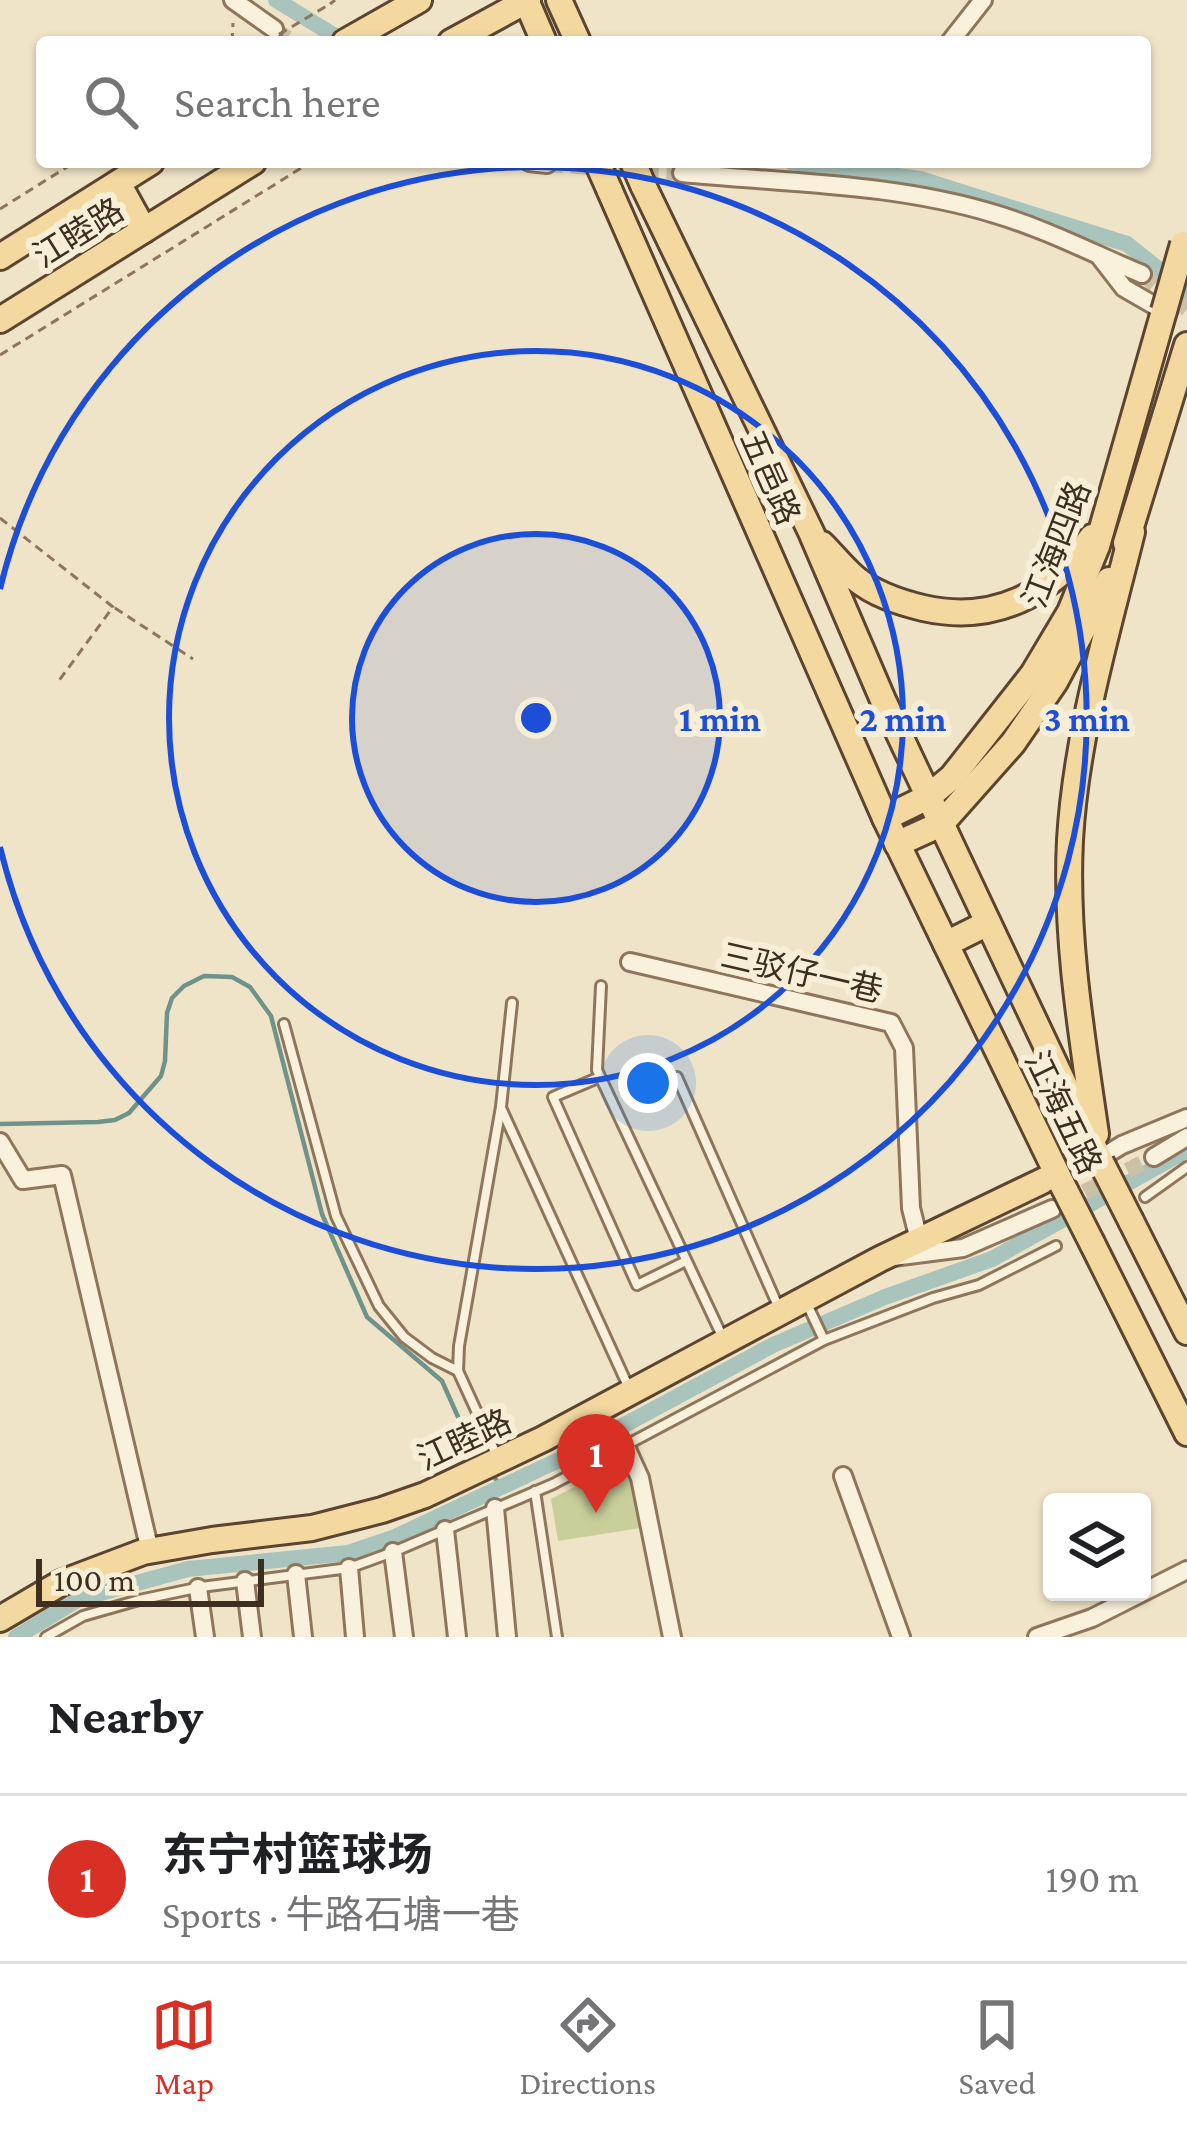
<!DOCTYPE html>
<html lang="en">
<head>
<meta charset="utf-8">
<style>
	body { margin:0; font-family:"Crimson Pro","Noto Sans SC",serif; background:#f2f2f2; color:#202124 }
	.controls { position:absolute; right:36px; bottom:36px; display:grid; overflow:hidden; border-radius:12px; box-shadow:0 3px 9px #0004 }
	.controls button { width:108px; height:108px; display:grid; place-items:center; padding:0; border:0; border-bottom:3px solid #e0e0e0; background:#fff; color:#202124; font:60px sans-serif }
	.scale { position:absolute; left:36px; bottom:30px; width:228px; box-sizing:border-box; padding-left:12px; border:6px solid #3d2e20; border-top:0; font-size:33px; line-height:42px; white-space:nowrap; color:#3d2e20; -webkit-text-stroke:9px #f7eed8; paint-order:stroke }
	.you { position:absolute; left:648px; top:1083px; width:42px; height:42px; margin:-30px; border:9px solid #fff; border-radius:50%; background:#1a73e8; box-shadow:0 0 0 18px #1a73e833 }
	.badge { display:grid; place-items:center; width:78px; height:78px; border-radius:50%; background:#d93025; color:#fff; font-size:39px; font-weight:700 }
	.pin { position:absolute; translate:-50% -99px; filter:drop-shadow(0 3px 6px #0008) }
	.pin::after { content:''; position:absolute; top:63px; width:42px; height:36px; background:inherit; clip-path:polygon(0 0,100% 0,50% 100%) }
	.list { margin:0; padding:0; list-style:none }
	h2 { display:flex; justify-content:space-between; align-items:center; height:156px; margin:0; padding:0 48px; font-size:51px }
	h2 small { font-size:39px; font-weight:400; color:#757577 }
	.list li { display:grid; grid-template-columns:78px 1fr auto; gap:36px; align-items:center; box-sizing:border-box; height:168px; padding:0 48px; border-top:3px solid #e0e0e0 }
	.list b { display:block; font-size:45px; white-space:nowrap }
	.list p { margin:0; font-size:39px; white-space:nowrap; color:#757577 }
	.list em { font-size:39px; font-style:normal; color:#757577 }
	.icon { flex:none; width:66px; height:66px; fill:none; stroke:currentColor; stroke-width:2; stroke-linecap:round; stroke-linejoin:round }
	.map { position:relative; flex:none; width:1187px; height:1637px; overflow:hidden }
	.search { position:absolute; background:#fff; box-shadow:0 3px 9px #0004; left:36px; right:36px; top:36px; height:132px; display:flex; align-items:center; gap:30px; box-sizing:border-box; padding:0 42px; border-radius:12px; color:#757577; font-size:45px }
	.sheet { height:324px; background:#fff }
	nav { display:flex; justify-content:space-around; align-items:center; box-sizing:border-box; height:168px; border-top:3px solid #e0e0e0; background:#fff; font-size:33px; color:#757577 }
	nav a { display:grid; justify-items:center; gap:6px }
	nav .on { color:#d93025 }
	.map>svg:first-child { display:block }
	.green { fill:#c9cf9b }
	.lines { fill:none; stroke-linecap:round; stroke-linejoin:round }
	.stream { stroke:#6f938a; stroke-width:4.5 }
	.canal { stroke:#a9c4bc; stroke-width:16 }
	.minor-tunnel { stroke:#ccc0a6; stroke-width:16; stroke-dasharray:16 8; stroke-linecap:butt }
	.service-casing { stroke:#8d765c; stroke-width:14 }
	.minor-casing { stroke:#8d765c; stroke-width:22 }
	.primary-casing { stroke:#5b4430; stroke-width:30 }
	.path { stroke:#8d765c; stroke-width:3; stroke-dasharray:9 6; stroke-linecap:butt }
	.service { stroke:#faf1dc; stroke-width:8 }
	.minor { stroke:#faf1dc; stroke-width:16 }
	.primary { stroke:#f3d9a0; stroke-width:24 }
	.primary-bridge-casing { stroke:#5b4430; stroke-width:30; stroke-linecap:butt }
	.path-bridge { stroke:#8d765c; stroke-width:3; stroke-dasharray:9 6; stroke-linecap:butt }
	.primary-bridge { stroke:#f3d9a0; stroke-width:24 }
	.ring { fill:none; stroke:#1d4ed8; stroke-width:6 }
	.labels { text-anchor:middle; stroke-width:12; stroke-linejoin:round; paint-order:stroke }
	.street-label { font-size:33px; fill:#3d2e20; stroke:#f7eed8 }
	.centre { fill:#1d4ed8; stroke:#f7eed8; stroke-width:6 }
	.ring-label { font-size:36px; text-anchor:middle; font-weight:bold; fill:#1d4ed8; stroke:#f7eed8; stroke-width:12; stroke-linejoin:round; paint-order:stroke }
</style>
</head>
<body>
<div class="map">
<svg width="1187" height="1637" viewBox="0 0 1187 1637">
	<rect width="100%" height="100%" fill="#f0e4c8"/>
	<path class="green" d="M632,1476L640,1528L558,1541L551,1499L578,1485Z"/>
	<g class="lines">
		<g class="stream">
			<path d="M0,1124L98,1122L115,1120L129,1113L161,1076L165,1061L167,1013L172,998L184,986L204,976L232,977L250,987L271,1016L322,1214L367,1317L442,1381L463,1428L480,1455"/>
			<path d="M495,1478L500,1486"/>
		</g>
		<g class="canal">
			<path d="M276,0L345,42"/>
			<path d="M791,162L920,179L1127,244L1187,292"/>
			<path d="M16,1637L79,1599L188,1569L348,1553L395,1537L561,1459L773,1345L885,1297L992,1259L1187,1150"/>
		</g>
		<g class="minor-tunnel">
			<path d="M274,29L293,42"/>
			<path d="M547,164L682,173"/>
			<path d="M1142,274L1187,309"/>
			<path d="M1063,1203L1154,1157"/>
		</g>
		<defs>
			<g id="service">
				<path d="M601,986L597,1070L722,1336"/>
				<path d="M284,1024L336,1216L379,1306L404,1337L432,1358L458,1371"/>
				<path d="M600,1077L553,1097L637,1285L686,1261"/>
				<path d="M677,1077L778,1306"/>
				<path d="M502,1110L628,1386"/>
				<path d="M1145,1197L1187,1167"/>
				<path d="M807,1304L824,1340"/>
				<path d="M560,1436L577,1472"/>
				<path d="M496,1454L458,1371L459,1346L501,1107L512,1003"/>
				<path d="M535,1491L557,1637"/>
				<path d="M46,1637L83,1616L139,1600L201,1587L349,1568L393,1552L553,1484L824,1340L933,1298L979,1285L1056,1246"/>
			</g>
			<g id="minor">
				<path d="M233,0L274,29"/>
				<path d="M950,42L983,0"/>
				<path d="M529,162L547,164"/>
				<path d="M682,173C786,183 894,183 995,214C1046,229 1094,254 1142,274"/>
				<path d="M1100,257L1124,288L1164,311"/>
				<path d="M630,962L891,1023L904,1048L911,1208L919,1240"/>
				<path d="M0,1142L23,1180L62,1175L150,1551"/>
				<path d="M1154,1157L1187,1137"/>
				<path d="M1099,1159L1122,1145L1187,1118"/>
				<path d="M893,1257L963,1248L1052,1209"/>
				<path d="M625,1445L640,1478L672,1637"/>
				<path d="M843,1476L901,1637"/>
				<path d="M495,1508L507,1637"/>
				<path d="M445,1530L457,1637"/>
				<path d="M393,1552L404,1637"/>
				<path d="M349,1568L355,1637"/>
				<path d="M296,1574L303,1637"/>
				<path d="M245,1581L252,1637"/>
				<path d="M198,1588L205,1637"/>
				<path d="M1037,1637L1092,1618L1187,1570"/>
			</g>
			<g id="primary">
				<path d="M526,0L544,42"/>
				<path d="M559,0L578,42"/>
				<path d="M345,42L419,0"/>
				<path d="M451,42L528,0"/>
				<path d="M118,183L144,230"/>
				<path d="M643,185L811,532L883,700L1101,1162"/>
				<path d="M609,189L885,818L1062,1184"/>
				<path d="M0,257L151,162"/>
				<path d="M0,320L253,162"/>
				<path d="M1126,543L1187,345"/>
				<path d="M822,544C833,555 843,568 855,578C874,594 898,602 923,608C994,624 1051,595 1092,537"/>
				<path d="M885,818L928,797L952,777L1033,674L1070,612L1097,546L1164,311"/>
				<path d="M897,844L941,824L1013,743L1055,682L1109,580"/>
				<path d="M946,944L988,923"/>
				<path d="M1096,1134C1082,1037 1065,938 1070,840C1076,736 1107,633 1132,532"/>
				<path d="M1131,1221L1187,1332"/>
				<path d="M1092,1243L1187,1433"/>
				<path d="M0,1619L61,1583L143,1552L212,1540L312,1528L382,1510L425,1495L543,1439L880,1259L1057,1174"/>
			</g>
		</defs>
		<use href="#service" class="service-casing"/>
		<use href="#minor" class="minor-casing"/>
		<use href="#primary" class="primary-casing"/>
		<g class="path">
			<path d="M330,4L335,0"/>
			<path d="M232,42L233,23"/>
			<path d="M0,209L75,162"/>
			<path d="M0,355L311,162"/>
			<path d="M0,518L113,607L58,682"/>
			<path d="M115,608L193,659"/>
		</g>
		<use href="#service" class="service"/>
		<use href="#minor" class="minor"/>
		<use href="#primary" class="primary"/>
		<defs>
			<g id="primary-bridge">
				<path d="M597,162L609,189"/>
				<path d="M633,162L643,185"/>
				<path d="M1164,311L1183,244"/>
				<path d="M1101,1162L1131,1221"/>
				<path d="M1062,1184L1092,1243"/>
			</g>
		</defs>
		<use href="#primary-bridge" class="primary-bridge-casing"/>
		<path class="path-bridge" d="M266,42L330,4"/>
		<use href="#primary-bridge" class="primary-bridge"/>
	</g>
	<circle cx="536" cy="718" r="184" fill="#1d4ed8" fill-opacity=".12"/>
	<g class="ring">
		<circle cx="536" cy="718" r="184"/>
		<circle cx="536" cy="718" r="367"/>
		<path d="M0 589A551 551 0 1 1 0 847"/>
	</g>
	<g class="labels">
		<g class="street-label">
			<text transform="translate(78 232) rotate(-32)" y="12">江睦路</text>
			<text transform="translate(771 477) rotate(66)" y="12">五邑路</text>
			<text transform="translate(1056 544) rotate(-69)" y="12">江海四路</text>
			<text transform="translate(802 972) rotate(13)" y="12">三驳仔一巷</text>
			<text transform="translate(1064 1112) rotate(64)" y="12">江海五路</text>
			<text transform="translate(464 1439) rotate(-25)" y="12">江睦路</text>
		</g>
	</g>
	<circle cx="536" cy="718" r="18" class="centre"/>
	<g class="ring-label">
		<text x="720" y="731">1 min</text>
		<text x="903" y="731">2 min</text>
		<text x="1087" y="731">3 min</text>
	</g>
</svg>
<div class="controls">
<button><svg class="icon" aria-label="layers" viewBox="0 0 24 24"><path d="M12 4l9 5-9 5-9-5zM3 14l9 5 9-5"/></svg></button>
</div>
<div class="scale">100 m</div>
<div class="you"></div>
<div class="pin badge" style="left:596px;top:1513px">1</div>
<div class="search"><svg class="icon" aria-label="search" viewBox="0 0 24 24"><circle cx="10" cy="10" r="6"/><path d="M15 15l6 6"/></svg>Search here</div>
</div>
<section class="sheet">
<h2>Nearby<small></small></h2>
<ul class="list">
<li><span class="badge">1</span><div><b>东宁村篮球场</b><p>Sports · 牛路石塘一巷</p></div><em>190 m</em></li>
</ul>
</section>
<nav>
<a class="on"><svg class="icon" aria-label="map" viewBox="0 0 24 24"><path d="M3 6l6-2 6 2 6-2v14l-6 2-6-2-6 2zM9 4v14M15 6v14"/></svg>Map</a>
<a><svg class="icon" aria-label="directions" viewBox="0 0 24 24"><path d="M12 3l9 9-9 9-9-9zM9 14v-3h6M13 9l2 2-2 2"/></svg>Directions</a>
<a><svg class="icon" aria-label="saved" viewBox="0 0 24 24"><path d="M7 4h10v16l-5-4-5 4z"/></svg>Saved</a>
</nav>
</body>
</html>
